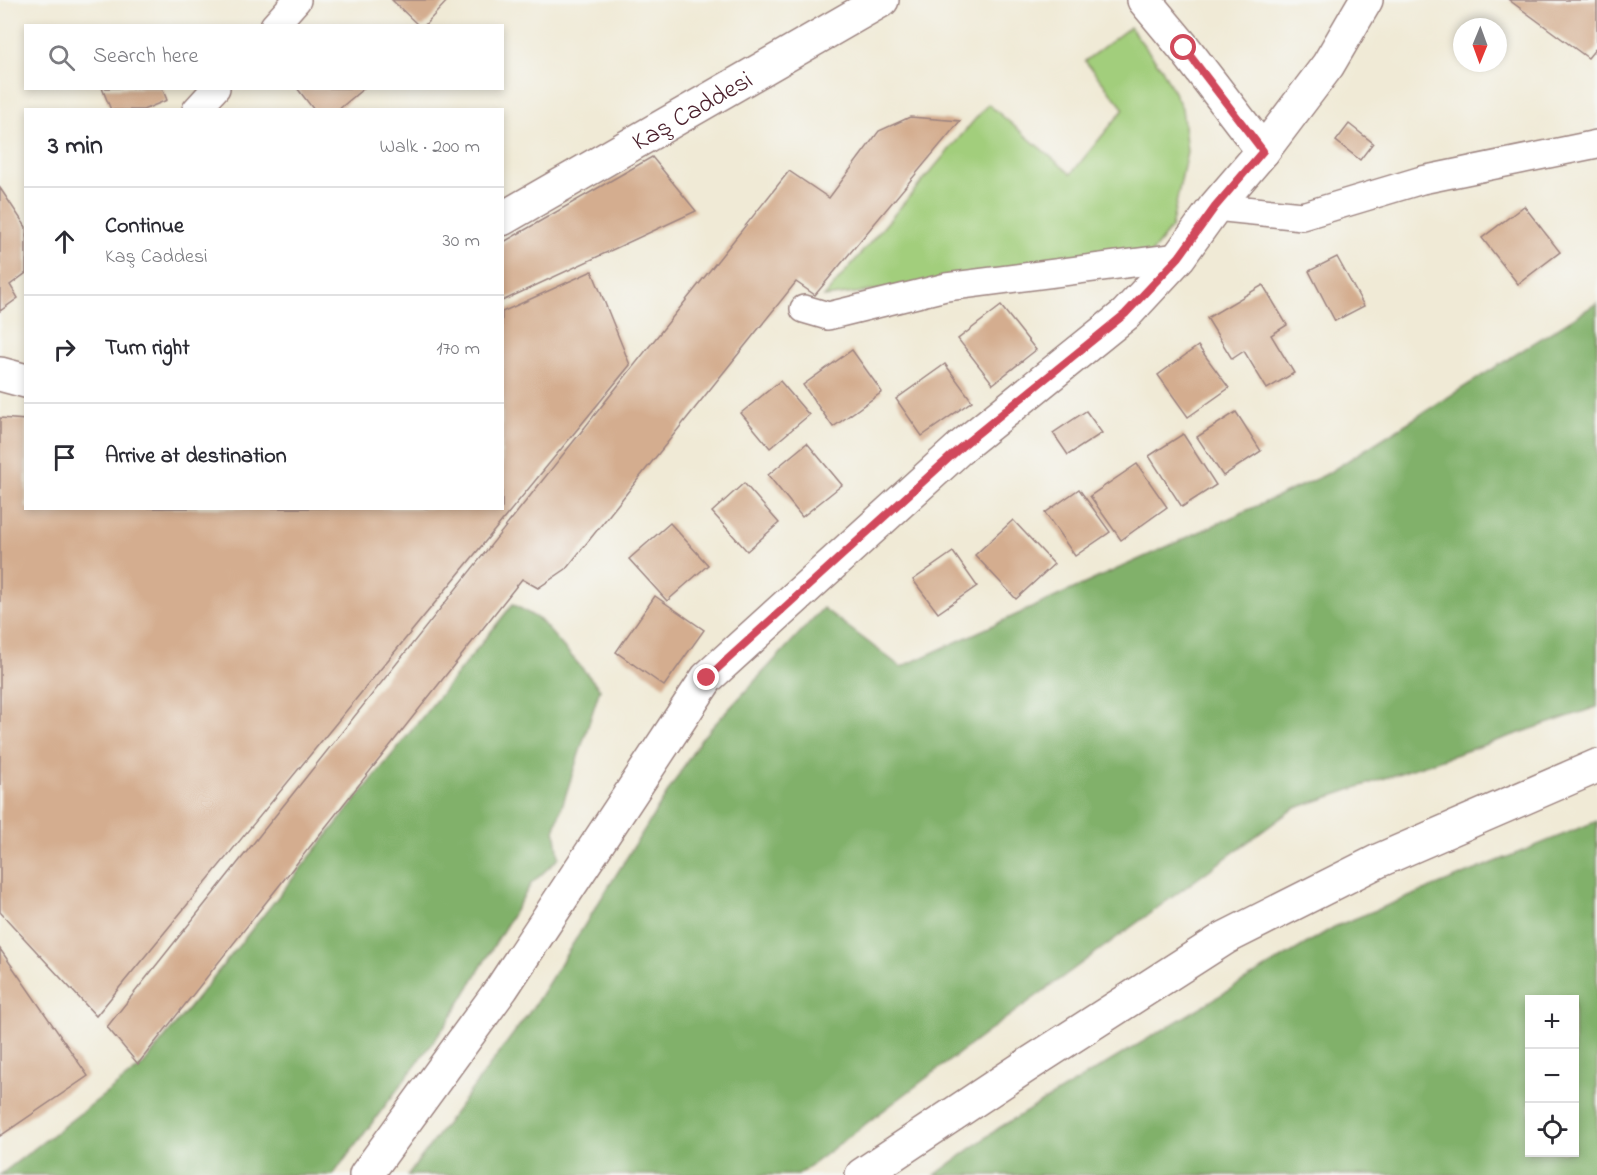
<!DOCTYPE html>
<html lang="en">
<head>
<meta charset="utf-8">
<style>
	body { margin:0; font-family:"Indie Flower",sans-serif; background:#f7f7f7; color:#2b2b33 }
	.controls { position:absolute; right:18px; bottom:18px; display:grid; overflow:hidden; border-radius:0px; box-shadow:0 3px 9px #0003 }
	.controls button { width:54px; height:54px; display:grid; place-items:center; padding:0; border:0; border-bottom:2px solid #e1e1e2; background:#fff; color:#2b2b33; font:30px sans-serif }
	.compass { position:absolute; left:1453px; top:18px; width:54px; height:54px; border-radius:50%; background:#fff; box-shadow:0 3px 9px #0003; rotate:181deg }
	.stop { position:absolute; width:18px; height:18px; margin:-14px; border:4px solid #d1495b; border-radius:50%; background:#fff }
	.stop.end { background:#d1495b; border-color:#fff; box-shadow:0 2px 6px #0008 }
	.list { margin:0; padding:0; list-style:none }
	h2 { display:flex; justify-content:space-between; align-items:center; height:78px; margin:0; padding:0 24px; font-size:26px }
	h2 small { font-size:20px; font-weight:400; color:#7c7c81 }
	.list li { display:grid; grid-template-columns:39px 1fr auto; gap:18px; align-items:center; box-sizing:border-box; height:108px; padding:0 24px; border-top:2px solid #e1e1e2 }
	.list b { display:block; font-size:22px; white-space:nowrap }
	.list p { margin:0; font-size:20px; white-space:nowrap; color:#7c7c81 }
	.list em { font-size:20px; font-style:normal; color:#7c7c81 }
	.icon { flex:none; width:33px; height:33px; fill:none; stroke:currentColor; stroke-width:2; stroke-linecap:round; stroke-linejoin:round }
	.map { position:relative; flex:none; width:1597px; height:1175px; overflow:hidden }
	.search { position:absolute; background:#fff; box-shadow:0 3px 9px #0003; left:24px; top:24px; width:480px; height:66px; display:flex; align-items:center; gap:15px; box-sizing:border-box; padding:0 21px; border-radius:0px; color:#7c7c81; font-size:22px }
	.panel { position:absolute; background:#fff; box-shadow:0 3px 9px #0003; left:24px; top:108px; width:480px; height:402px; border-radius:0px }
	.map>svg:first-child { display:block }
	.green { fill:#a2ce7b; stroke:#767653; stroke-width:1.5 }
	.forest { fill:#81b16b; stroke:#66684b; stroke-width:1.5; fill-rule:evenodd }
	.building { fill:#d4ad8f }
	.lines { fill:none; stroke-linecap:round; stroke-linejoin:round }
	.minor-casing { stroke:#9d8480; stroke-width:30 }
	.tertiary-casing { stroke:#9d8480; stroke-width:36 }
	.secondary-casing { stroke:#9d8480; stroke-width:36 }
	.minor { stroke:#fff; stroke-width:27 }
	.tertiary { stroke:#fff; stroke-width:33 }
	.secondary { stroke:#fff; stroke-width:33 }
	.route { stroke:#d1495b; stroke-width:8 }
	.labels { text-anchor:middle; stroke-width:4.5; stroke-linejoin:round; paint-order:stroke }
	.street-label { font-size:26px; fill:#4a1f2b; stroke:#f6f6f2 }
</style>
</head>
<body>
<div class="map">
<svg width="1597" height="1175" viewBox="0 0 1597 1175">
	<rect width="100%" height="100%" fill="#f6f6f2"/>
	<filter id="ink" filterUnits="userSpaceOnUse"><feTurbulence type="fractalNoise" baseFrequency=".0167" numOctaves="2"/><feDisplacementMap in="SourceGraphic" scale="12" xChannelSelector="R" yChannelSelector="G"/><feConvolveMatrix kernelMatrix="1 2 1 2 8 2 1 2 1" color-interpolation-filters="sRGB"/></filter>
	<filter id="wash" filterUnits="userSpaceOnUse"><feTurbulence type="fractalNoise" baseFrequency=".008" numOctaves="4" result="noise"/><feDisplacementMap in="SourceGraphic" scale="24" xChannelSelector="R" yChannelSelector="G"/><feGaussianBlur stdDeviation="1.35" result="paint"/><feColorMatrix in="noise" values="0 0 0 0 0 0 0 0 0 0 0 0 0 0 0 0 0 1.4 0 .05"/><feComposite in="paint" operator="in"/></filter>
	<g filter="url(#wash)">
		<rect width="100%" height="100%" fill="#f0ead6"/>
		<path class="green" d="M1130,27L1162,69L1182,108L1187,152L1171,228L1150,255L824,297L988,104L1071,174L1124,109L1085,61Z"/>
		<g class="forest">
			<path d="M1597,303V707L1293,809L990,1030L798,1175H408L534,1006L701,739L823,608L901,667L1325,475Z"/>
			<path d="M513,604L540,620L600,689L555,828L559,858L531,884L448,1022L333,1175H0L143,1065Z"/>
			<path d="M1597,821V1175H935L999,1128L1334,927ZM1530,1000H1574V1152H1530Z"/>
		</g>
		<g id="blocks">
			<g class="building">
				<path d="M392,0H448L424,26H419Z"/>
				<path d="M1509,0H1597V47L1588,58Z"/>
				<path d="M102,88H162L167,100L143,110H111Z"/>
				<path d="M297,88H364L338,110H314Z"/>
				<path d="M910,117L960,121L815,295L796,282L566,569L538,588L522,579L138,1064L107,1027L789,171L829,198L879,131Z"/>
				<path d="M1349,124L1373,143L1360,160L1336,141Z"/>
				<path d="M652,157L696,211L502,301V243Z"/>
				<path d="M0,188L26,227V273L10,285L18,298L0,311Z"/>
				<path d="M1524,206L1560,252L1518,284L1482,238Z"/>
				<path d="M1337,257L1364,306L1335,321L1309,271Z"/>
				<path d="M592,271L630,365L96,1016L0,912V418L26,420V508H502V312Z"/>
				<path d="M1263,285L1287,325L1271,335L1294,373L1267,389L1244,351L1232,359L1207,318Z"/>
				<path d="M1001,306L1036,350L993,384L958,339Z"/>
				<path d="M1198,346L1229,388L1188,417L1158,375Z"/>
				<path d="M852,350L882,392L833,427L803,385Z"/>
				<path d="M945,364L972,401L922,436L896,399Z"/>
				<path d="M780,381L809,415L770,448L741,413Z"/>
				<path d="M1086,411L1102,433L1068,455L1053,433Z"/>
				<path d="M1236,412L1261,451L1223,476L1197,437Z"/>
				<path d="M1183,434L1216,485L1182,507L1149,456Z"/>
				<path d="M807,443L842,485L802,517L768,475Z"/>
				<path d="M1137,464L1167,507L1121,540L1090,496Z"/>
				<path d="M744,483L779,523L747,551L712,512Z"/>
				<path d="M1079,489L1110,532L1075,556L1045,513Z"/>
				<path d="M1013,520L1054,564L1016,599L975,555Z"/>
				<path d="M670,523L708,565L667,601L629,559Z"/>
				<path d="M953,552L977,586L938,613L913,580Z"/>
				<path d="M655,596L704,630L664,686L616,652Z"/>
				<path d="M0,949L88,1076L0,1136Z"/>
			</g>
		</g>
	</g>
	<g filter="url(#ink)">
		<use href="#blocks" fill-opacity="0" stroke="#9d8480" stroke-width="1.5"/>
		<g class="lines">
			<defs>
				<g id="minor">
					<path d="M274,26L297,0"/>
					<path d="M196,110L216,88"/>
					<path d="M1215,207L1302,216L1422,180L1597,144"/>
					<path d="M804,309L828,316L946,287L1179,257"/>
				</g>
				<g id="tertiary">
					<path d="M1144,0L1184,48L1263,151"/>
					<path id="s1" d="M502,219L882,0"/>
					<path d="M0,374L26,381"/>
				</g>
				<g id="secondary">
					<path d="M366,1175L502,988L707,678L961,447L1126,314L1179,257L1215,207L1263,151L1328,65L1366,0"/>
					<path d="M862,1175L1026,1066L1225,938L1380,860L1597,766"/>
				</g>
			</defs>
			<use href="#minor" class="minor-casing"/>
			<use href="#tertiary" class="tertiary-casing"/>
			<use href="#secondary" class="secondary-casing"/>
			<use href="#minor" class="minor"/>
			<use href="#tertiary" class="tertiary"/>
			<use href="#secondary" class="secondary"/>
		</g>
	</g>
	<g class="lines" filter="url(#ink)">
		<path class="route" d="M707,678L961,447L1125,314L1179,257L1215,207L1263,151L1184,48"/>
	</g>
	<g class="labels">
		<g class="street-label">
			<text dy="9" stroke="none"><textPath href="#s1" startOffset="219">Kaş Caddesi</textPath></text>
		</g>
	</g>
</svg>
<div class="controls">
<button>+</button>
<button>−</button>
<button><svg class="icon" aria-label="locate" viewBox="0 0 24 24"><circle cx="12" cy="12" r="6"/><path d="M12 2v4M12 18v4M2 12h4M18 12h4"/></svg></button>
</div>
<svg class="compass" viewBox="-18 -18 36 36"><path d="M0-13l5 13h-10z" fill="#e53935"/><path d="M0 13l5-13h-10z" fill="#7c7c81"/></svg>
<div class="stop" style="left:1184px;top:48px"></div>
<div class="stop end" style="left:707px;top:678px"></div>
<div class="search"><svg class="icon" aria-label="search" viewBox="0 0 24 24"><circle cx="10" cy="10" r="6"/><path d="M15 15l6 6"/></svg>Search here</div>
<section class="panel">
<h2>3 min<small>Walk · 200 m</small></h2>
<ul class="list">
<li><svg class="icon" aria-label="ahead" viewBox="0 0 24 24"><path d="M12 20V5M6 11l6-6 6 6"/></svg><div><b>Continue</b><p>Kaş Caddesi</p></div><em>30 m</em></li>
<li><svg class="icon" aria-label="right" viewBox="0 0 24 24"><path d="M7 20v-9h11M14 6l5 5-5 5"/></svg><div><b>Turn right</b></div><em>170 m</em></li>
<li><svg class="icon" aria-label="arrive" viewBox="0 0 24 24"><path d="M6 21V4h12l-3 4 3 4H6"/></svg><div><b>Arrive at destination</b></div></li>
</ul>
</section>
</div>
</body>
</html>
